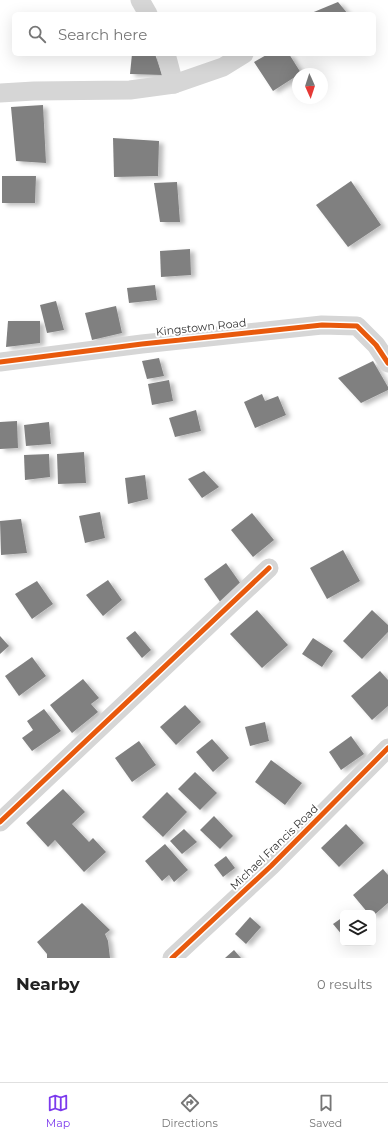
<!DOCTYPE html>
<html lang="en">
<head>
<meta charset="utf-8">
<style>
	body { margin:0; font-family:Montserrat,sans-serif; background:#f6f6f6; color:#222 }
	.controls { position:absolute; right:12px; bottom:12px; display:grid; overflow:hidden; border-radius:6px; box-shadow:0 4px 16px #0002 }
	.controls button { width:36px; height:36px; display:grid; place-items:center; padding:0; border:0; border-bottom:1px solid #e0e0e0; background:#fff; color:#222; font:20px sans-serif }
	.compass { position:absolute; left:292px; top:68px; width:36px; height:36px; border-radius:50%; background:#fff; box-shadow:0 4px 16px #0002; rotate:177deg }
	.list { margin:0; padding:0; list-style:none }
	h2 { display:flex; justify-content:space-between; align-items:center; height:52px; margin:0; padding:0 16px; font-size:17px }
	h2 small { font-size:13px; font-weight:400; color:#767676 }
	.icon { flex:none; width:22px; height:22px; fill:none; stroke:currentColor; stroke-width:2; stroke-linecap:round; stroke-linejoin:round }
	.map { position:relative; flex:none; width:388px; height:958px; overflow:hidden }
	.search { position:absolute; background:#fff; box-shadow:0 4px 16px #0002; left:12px; right:12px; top:12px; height:44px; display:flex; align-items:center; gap:10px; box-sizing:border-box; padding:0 14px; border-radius:6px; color:#767676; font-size:15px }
	.sheet { height:124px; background:#fff }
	nav { display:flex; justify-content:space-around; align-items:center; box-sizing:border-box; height:56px; border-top:1px solid #e0e0e0; background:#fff; font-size:11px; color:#767676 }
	nav a { display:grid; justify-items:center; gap:2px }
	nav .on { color:#7c3aed }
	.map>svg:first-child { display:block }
	.building { fill:#808080; filter:url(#shadow) }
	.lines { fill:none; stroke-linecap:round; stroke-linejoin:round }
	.minor { stroke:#d6d6d6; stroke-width:19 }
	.cycleway-casing { stroke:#fff; stroke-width:8 }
	.cycleway { stroke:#e8590c; stroke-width:5 }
	.labels { text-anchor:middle; stroke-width:4; stroke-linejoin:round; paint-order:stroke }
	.street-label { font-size:11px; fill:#323232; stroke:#fff }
</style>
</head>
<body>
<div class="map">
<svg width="388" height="958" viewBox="0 0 388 958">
	<defs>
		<filter id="shadow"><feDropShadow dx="4.5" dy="2.5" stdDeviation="2" flood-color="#0004"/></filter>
	</defs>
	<rect width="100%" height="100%" fill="#fff"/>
	<g class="building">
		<path d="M338,2L348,14H309Z"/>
		<path d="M132,54H155L162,75L130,74Z"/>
		<path d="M268,54H289L301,73L298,74V75L273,91L254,62Z"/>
		<path d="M43,105L46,163L16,161L11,107Z"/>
		<path d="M113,138L159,141L158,176L114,177Z"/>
		<path d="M2,176H36L35,203H2Z"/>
		<path d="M351,181L381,225L348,247L316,205Z"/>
		<path d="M177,182L180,222H160L154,183Z"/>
		<path d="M190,249L191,275L161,277L160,251Z"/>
		<path d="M155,285L157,300L129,303L127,288Z"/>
		<path d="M56,301L64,330L47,333L40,305Z"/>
		<path d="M116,306L122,333L92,340L85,313Z"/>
		<path d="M8,321H40V343L6,347Z"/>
		<path d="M159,358L164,376L147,379L142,361Z"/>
		<path d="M373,361L388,387V390L361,403L338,378Z"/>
		<path d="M169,380L173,401L152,405L148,384Z"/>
		<path d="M262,394L265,401L278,396L286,415L255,428L244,402Z"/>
		<path d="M196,410L201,431L175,437L169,418Z"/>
		<path d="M17,421L18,448L0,449V422Z"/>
		<path d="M49,422L51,444L26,446L24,425Z"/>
		<path d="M84,452L86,483L58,484L57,454Z"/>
		<path d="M49,454L50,477L25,480L24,455Z"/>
		<path d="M204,471L219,487L202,498L188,479Z"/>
		<path d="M145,475L148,499L128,504L125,478Z"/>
		<path d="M100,512L105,538L85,543L79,516Z"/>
		<path d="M252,513L274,540L253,557L231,530Z"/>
		<path d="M21,519L27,553L1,555L0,521Z"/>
		<path d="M343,550L360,581L327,599L310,568Z"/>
		<path d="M226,563L243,587L221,603L204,579Z"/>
		<path d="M108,580L122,600L103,616L86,595Z"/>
		<path d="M37,581L53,604L32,619L15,594Z"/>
		<path d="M257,610L288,645L262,668L230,634Z"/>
		<path d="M372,610L388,625V632L362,659L343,641Z"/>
		<path d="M135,631L151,650L142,658L126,638Z"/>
		<path d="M0,636L9,646L0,654Z"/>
		<path d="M313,638L333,651L322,667L302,654Z"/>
		<path d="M32,657L46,676L19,696L5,676Z"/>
		<path d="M380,671L388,680V706L372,720L351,696Z"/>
		<path d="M83,679L99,698L91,704L98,712L72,733L50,705Z"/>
		<path d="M185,705L201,722L176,745L160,727Z"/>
		<path d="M44,709L61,731L32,751L22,738L33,730L27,721Z"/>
		<path d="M265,722L269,741L250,746L245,727Z"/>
		<path d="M351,736L364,754L341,770L329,752Z"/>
		<path d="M212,739L229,758L213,772L196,752Z"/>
		<path d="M139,741L156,765L132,782L115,758Z"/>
		<path d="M271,760L302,783L285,805L255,782Z"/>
		<path d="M195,772L217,793L200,810L178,789Z"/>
		<path d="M63,789L85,812L72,824L89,842L93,838L106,852L84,872L55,840L48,847L26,823Z"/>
		<path d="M167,792L187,812L163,837L142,817Z"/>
		<path d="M214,816L233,836L220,849L200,830Z"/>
		<path d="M346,824L364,843L339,867L321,848Z"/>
		<path d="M184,829L197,842L182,854L170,841Z"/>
		<path d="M165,844L188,870L174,882L169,875L162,881L145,861Z"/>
		<path d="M226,856L235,868L223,877L214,865Z"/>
		<path d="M383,869L388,875V903L373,916V913H368L353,895Z"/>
		<path d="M82,903L110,930L105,934L108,941L110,958H47V954L37,942Z"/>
		<path d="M250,917L261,927L246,944L235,934Z"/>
		<path d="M343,917V936L333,924Z"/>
		<path d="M234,950L241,958H225Z"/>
	</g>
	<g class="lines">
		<g class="minor">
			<path d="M140,0L148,14"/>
			<path d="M166,54L174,84"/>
			<path d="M0,93L34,91L130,90L174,84L223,67L244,54"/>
			<path d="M0,362L142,344L322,325L357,326L376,345L388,363"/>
			<path d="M0,822L269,568"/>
			<path d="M172,958L271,866L388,748"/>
		</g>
		<defs>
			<g id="cycleway">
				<path d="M0,362L142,344L322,325L357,326L376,345L388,363"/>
				<path d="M0,822L269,568"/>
				<path d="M172,958L271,866L388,748"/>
			</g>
		</defs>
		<use href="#cycleway" class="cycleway-casing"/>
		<use href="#cycleway" class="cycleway"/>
	</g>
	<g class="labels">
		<g class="street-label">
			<text transform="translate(201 327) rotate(-6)" y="4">Kingstown Road</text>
			<text transform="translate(274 847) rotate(-44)" y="4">Michael Francis Road</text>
		</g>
	</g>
</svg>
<div class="controls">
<button><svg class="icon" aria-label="layers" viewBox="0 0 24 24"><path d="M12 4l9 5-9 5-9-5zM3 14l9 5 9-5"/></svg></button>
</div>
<svg class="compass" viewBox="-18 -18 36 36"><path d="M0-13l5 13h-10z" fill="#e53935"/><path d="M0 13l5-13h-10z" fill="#767676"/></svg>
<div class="search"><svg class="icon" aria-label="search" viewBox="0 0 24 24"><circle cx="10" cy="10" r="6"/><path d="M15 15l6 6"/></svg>Search here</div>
</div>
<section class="sheet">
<h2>Nearby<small>0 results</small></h2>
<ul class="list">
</ul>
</section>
<nav>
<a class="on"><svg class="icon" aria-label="map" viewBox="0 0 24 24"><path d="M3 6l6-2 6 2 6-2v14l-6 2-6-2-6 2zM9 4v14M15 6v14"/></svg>Map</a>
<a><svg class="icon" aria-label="directions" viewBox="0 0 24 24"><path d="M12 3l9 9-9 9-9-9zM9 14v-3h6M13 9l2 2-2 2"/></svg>Directions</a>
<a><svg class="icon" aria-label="saved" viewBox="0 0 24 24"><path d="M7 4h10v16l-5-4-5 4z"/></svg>Saved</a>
</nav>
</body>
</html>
